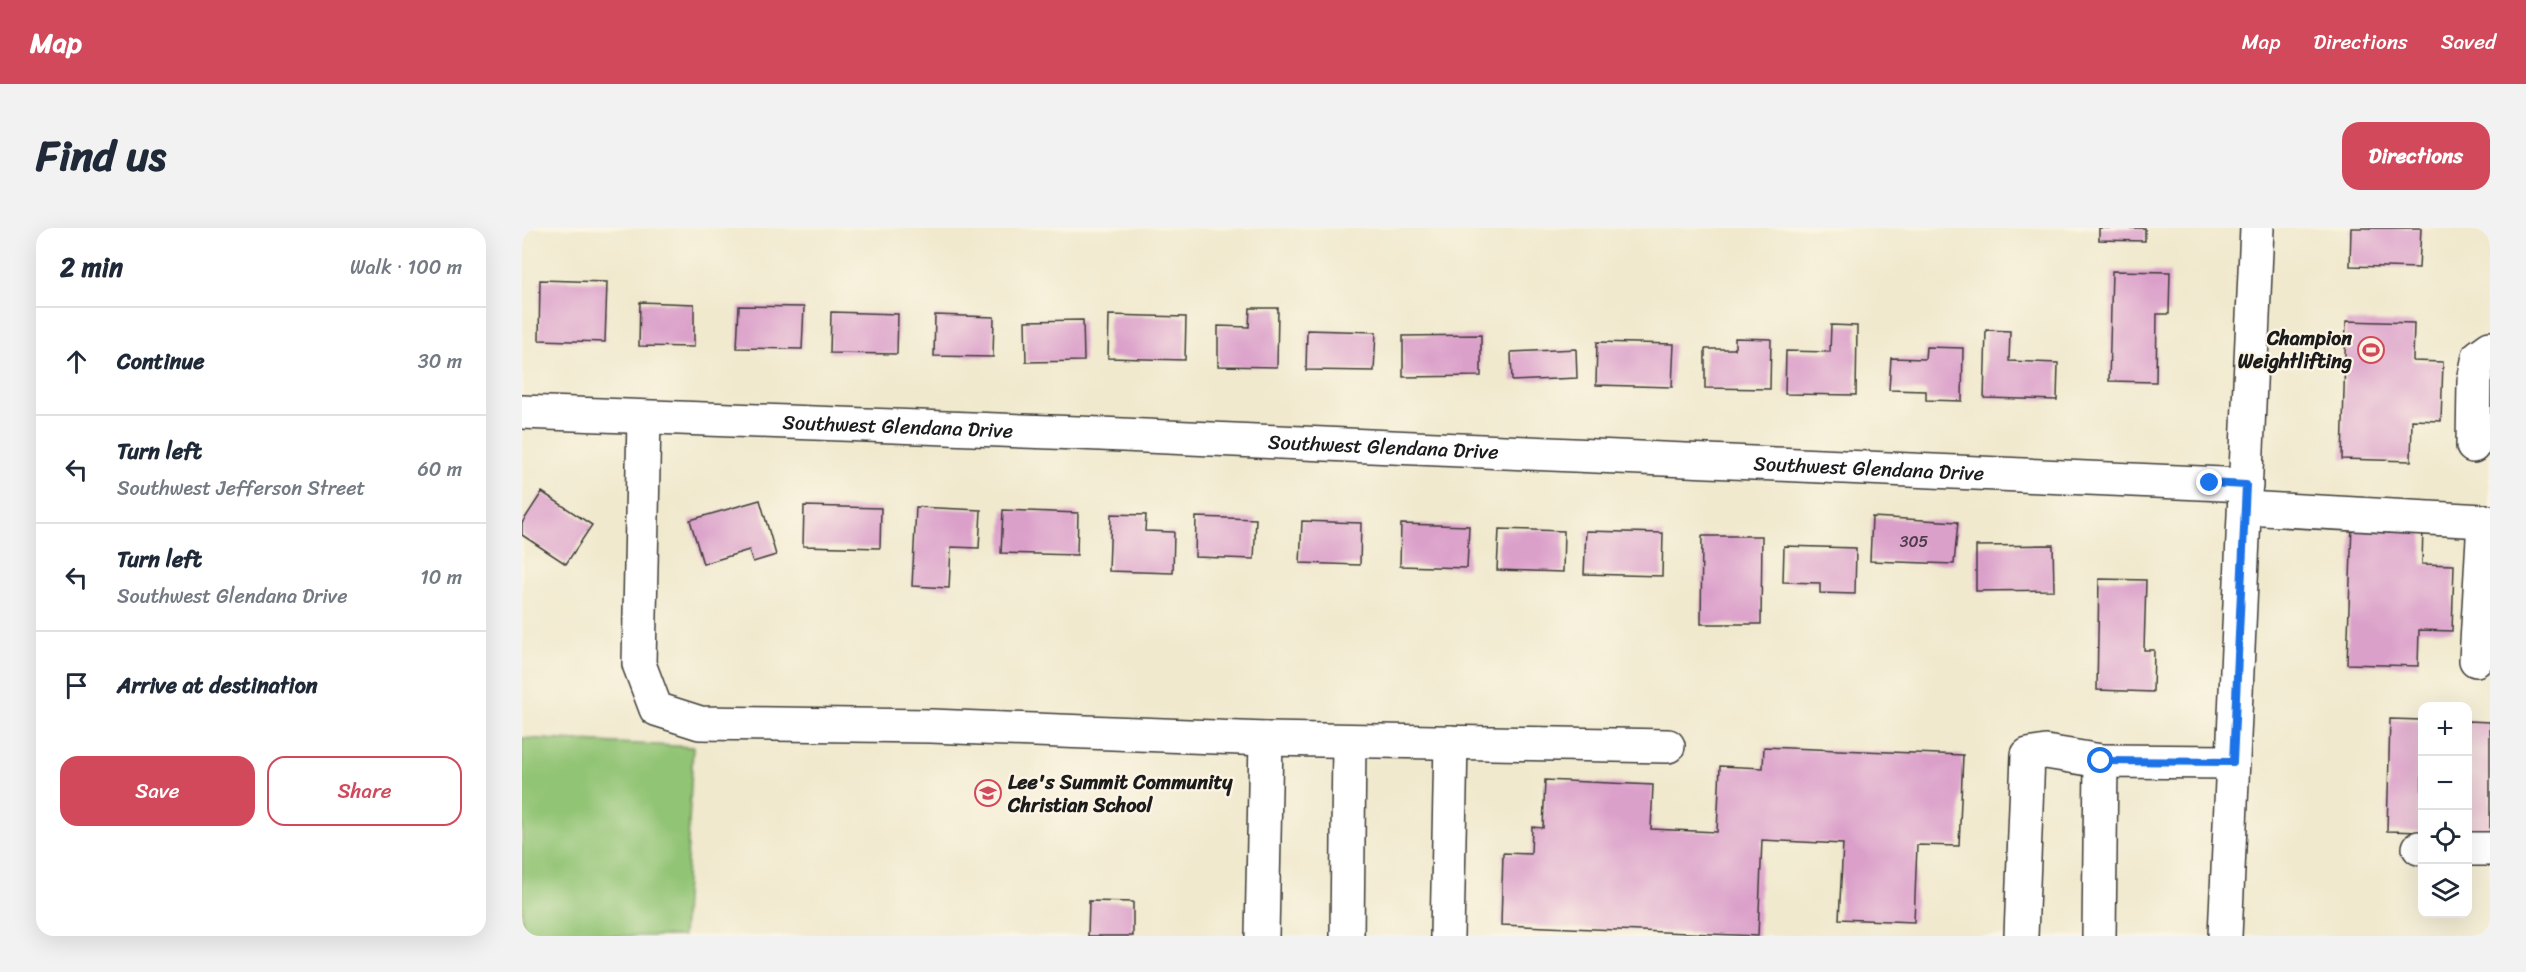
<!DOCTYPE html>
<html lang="en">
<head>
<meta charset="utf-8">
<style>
	body { margin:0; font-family:Sriracha,sans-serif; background:#f2f2f3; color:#1f2937 }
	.controls { position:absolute; right:18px; bottom:18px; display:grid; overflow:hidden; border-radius:12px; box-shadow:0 6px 24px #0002 }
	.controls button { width:54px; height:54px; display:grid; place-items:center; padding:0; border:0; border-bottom:2px solid #e0e1e3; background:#fff; color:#1f2937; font:30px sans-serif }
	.stop { position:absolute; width:18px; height:18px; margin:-14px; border:4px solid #1a73e8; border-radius:50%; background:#fff }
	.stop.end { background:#1a73e8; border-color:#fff; box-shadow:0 2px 6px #0008 }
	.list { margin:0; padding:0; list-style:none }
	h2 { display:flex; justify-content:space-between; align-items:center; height:78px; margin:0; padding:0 24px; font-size:26px }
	h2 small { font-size:20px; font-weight:400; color:#747a83 }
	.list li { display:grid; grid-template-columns:39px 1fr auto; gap:18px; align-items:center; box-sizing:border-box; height:108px; padding:0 24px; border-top:2px solid #e0e1e3 }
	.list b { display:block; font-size:22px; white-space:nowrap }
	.list p { margin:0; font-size:20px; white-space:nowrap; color:#747a83 }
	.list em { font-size:20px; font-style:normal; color:#747a83 }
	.actions { display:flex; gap:12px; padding:18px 24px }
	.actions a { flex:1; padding:14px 0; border:2px solid #d1495b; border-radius:18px; text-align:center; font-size:21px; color:#d1495b }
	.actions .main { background:#d1495b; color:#fff }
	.icon { flex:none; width:33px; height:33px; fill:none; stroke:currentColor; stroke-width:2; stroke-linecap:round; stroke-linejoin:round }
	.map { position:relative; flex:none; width:1968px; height:708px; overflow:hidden; border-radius:18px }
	header { display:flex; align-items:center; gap:36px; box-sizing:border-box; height:84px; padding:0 30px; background:#d1495b; color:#fff }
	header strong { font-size:28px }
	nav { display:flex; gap:33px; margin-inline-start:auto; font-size:21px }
	.intro { display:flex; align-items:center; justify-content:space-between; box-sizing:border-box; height:144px; padding:0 36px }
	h1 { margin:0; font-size:42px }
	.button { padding:15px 27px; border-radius:18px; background:#d1495b; color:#fff; font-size:21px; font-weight:700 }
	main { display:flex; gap:36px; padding:0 36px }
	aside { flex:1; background:#fff; border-radius:18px; box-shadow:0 6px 24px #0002 }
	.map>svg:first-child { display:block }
	.green { fill:#92c474; stroke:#577048; stroke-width:1.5 }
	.building { fill:#dba0ca }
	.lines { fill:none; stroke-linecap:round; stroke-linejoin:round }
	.minor-casing { stroke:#3c3b37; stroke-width:36 }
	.minor { stroke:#fff; stroke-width:33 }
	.route { stroke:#1a73e8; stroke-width:8 }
	.labels { text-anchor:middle; stroke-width:4.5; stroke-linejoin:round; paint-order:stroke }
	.number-label { font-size:16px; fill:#4c3d48 }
	.poi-label { font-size:20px; font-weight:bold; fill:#1c1c1c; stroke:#fcf5e5; text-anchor:end }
	.street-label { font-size:20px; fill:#1c1c1c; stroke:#fcf5e5 }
</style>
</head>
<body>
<header>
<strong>Map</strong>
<nav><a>Map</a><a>Directions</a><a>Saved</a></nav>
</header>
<div class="intro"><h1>Find us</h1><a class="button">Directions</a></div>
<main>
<aside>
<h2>2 min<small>Walk · 100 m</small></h2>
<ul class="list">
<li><svg class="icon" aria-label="ahead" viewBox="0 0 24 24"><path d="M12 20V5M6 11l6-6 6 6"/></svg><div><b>Continue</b></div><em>30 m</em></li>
<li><svg class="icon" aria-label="left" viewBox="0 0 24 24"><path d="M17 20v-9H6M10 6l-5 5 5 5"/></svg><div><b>Turn left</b><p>Southwest Jefferson Street</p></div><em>60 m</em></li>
<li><svg class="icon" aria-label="left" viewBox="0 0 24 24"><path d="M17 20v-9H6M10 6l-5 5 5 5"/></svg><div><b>Turn left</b><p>Southwest Glendana Drive</p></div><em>10 m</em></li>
<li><svg class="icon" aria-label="arrive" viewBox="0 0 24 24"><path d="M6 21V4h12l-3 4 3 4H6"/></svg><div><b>Arrive at destination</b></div></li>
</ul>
<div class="actions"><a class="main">Save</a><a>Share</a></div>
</aside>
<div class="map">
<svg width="1968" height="708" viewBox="0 0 1968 708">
	<rect width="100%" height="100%" fill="#fcf5e5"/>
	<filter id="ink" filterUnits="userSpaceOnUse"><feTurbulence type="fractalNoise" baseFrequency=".0167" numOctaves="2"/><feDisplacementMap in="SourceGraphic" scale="12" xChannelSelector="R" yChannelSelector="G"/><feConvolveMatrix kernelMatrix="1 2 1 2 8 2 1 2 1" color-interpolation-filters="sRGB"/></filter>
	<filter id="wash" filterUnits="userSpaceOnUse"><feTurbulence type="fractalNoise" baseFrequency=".008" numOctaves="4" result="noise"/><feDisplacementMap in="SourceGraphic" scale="24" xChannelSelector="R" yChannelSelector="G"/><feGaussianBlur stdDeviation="1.35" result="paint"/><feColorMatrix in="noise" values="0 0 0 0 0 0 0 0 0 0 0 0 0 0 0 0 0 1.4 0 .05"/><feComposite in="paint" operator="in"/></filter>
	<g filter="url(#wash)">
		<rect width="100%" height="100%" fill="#f0e9ce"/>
		<path class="green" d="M0,510L171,519L161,708H0Z"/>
		<g id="blocks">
			<g class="building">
				<path d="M1577,0H1623V13L1577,12Z"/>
				<path d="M1829,0H1899L1897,40L1828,38Z"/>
				<path d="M1590,43L1648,44L1647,86H1635L1634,154L1587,153Z"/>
				<path d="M18,52L85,54L83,114L17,112Z"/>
				<path d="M118,74L172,76V119L117,118Z"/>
				<path d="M217,78L282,79L280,121L215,120Z"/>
				<path d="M728,80H756L755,139L696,138V98L727,99Z"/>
				<path d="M309,84L376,86L375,126L308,125Z"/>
				<path d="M413,87L472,89L471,129L412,128Z"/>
				<path d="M587,87L664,89L663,132L586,130Z"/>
				<path d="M561,92L562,133L504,134L503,93Z"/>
				<path d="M1824,93L1892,95L1891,133L1921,134L1919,193L1890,192L1889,233L1820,231Z"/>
				<path d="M1309,97L1335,98L1334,167L1263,166L1264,123L1308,124Z"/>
				<path d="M785,102L854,104L852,143L784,142Z"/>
				<path d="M1464,102L1488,103L1487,133L1536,135L1535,172L1462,170Z"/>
				<path d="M959,107V148L881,149V108Z"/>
				<path d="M1213,110L1249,111L1248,161L1183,160V121H1213Z"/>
				<path d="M1075,114L1152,116L1150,159L1074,157Z"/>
				<path d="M1404,119L1441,120L1440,173L1404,172V163L1367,162L1369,130L1403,131Z"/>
				<path d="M1054,121L1055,150L990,153L989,124Z"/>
				<path d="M20,264L70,297L44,336L0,307V295Z"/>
				<path d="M238,272L254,327L231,334L227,322L181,336L168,292Z"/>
				<path d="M282,278L359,280L358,320L281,318Z"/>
				<path d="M394,279L459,282L457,320L429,319L427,360L390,358Z"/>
				<path d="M481,282L556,285L555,327L479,325Z"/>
				<path d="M589,286L624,287L623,303L652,304L651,345L587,343Z"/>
				<path d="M674,289L734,291L732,331L673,329Z"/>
				<path d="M1350,289L1436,294L1432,336L1348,333Z"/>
				<path d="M780,293L839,295L838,337L778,335Z"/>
				<path d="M879,296L947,298L945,340L878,338Z"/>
				<path d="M1830,296L1901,299L1900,336L1932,337L1930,403L1897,402L1896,438L1825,436Z"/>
				<path d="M977,301L1042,303L1041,344L975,342Z"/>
				<path d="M1064,303L1141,305L1140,348L1062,346Z"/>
				<path d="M1180,308H1240L1239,396H1179Z"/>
				<path d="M1531,317L1532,362L1454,363V318Z"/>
				<path d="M1262,318L1334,320L1333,366L1298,365V355L1261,354Z"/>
				<path d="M1577,351L1624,352L1622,422H1632L1631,464L1575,462Z"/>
				<path d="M1868,491L1900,492V604L1865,603Z"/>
				<path d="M1946,493L1968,494V605H1946Z"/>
				<path d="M1242,519L1441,527L1437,618L1395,617L1392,694L1317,691L1321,616L1240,612L1236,708L979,697L981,625L1009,626L1010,599L1021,600L1023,552L1131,557L1129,601L1195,604L1198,538L1241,540Z"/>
				<path d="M567,673L611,674V708H566Z"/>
			</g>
		</g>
	</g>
	<g filter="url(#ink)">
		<use href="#blocks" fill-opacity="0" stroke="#3c3b37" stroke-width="1.5"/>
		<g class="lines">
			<defs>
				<g id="minor">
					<path id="s1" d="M0,184L556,205L1724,257"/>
					<path d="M122,190L117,436L134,481L178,495L409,498L744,511L1146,518"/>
					<path d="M1951,218L1952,153L1957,128L1968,120"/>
					<path d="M1723,280L1962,293"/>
					<path d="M1954,432L1962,293L1968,295"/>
					<path d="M1897,620H1900"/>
					<path d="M1946,621H1968"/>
					<path d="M740,708L744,511"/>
					<path d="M825,708L827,513"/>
					<path d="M925,708L929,514"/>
					<path d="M1499,708L1506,527L1524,524L1579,533"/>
					<path d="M1577,708L1579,533L1711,534"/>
					<path d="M1703,708L1735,0"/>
				</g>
			</defs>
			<use href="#minor" class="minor-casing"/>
			<use href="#minor" class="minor"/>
		</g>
	</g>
	<g class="lines" filter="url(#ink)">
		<path class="route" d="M1579,533L1711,534L1724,257L1688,255"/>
	</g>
	<defs>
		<symbol id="stadium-ring" viewBox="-11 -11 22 22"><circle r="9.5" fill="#fcf5e5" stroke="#d1495b" stroke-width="1.5"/><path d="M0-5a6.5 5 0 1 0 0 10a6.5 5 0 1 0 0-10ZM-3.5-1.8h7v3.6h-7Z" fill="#d1495b"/></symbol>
		<symbol id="school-ring" viewBox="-11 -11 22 22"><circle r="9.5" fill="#fcf5e5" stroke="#d1495b" stroke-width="1.5"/><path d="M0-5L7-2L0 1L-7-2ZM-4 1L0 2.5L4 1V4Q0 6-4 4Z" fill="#d1495b"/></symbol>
	</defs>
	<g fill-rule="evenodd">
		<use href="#stadium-ring" x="1834" y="107" width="30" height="30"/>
		<use href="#school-ring" x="451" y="550" width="30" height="30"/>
	</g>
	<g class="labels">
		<g class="number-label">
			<text x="1392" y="319">305</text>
		</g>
		<g class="poi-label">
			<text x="1830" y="117">Champion<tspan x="1830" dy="23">Weightlifting</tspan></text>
			<text x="486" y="561" text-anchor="start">Lee's Summit Community<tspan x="486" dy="23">Christian School</tspan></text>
		</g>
		<g class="street-label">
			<text dy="7" stroke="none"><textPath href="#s1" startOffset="376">Southwest Glendana Drive</textPath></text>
			<text dy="7" stroke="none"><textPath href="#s1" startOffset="862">Southwest Glendana Drive</textPath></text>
			<text dy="7" stroke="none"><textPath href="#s1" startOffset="1348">Southwest Glendana Drive</textPath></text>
		</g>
	</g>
</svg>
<div class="controls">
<button>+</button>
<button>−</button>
<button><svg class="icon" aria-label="locate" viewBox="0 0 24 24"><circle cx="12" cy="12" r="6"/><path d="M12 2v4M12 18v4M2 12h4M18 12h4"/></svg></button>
<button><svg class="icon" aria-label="layers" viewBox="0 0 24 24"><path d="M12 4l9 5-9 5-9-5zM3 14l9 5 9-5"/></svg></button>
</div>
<div class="stop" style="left:1579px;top:533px"></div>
<div class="stop end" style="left:1688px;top:255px"></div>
</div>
</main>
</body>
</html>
